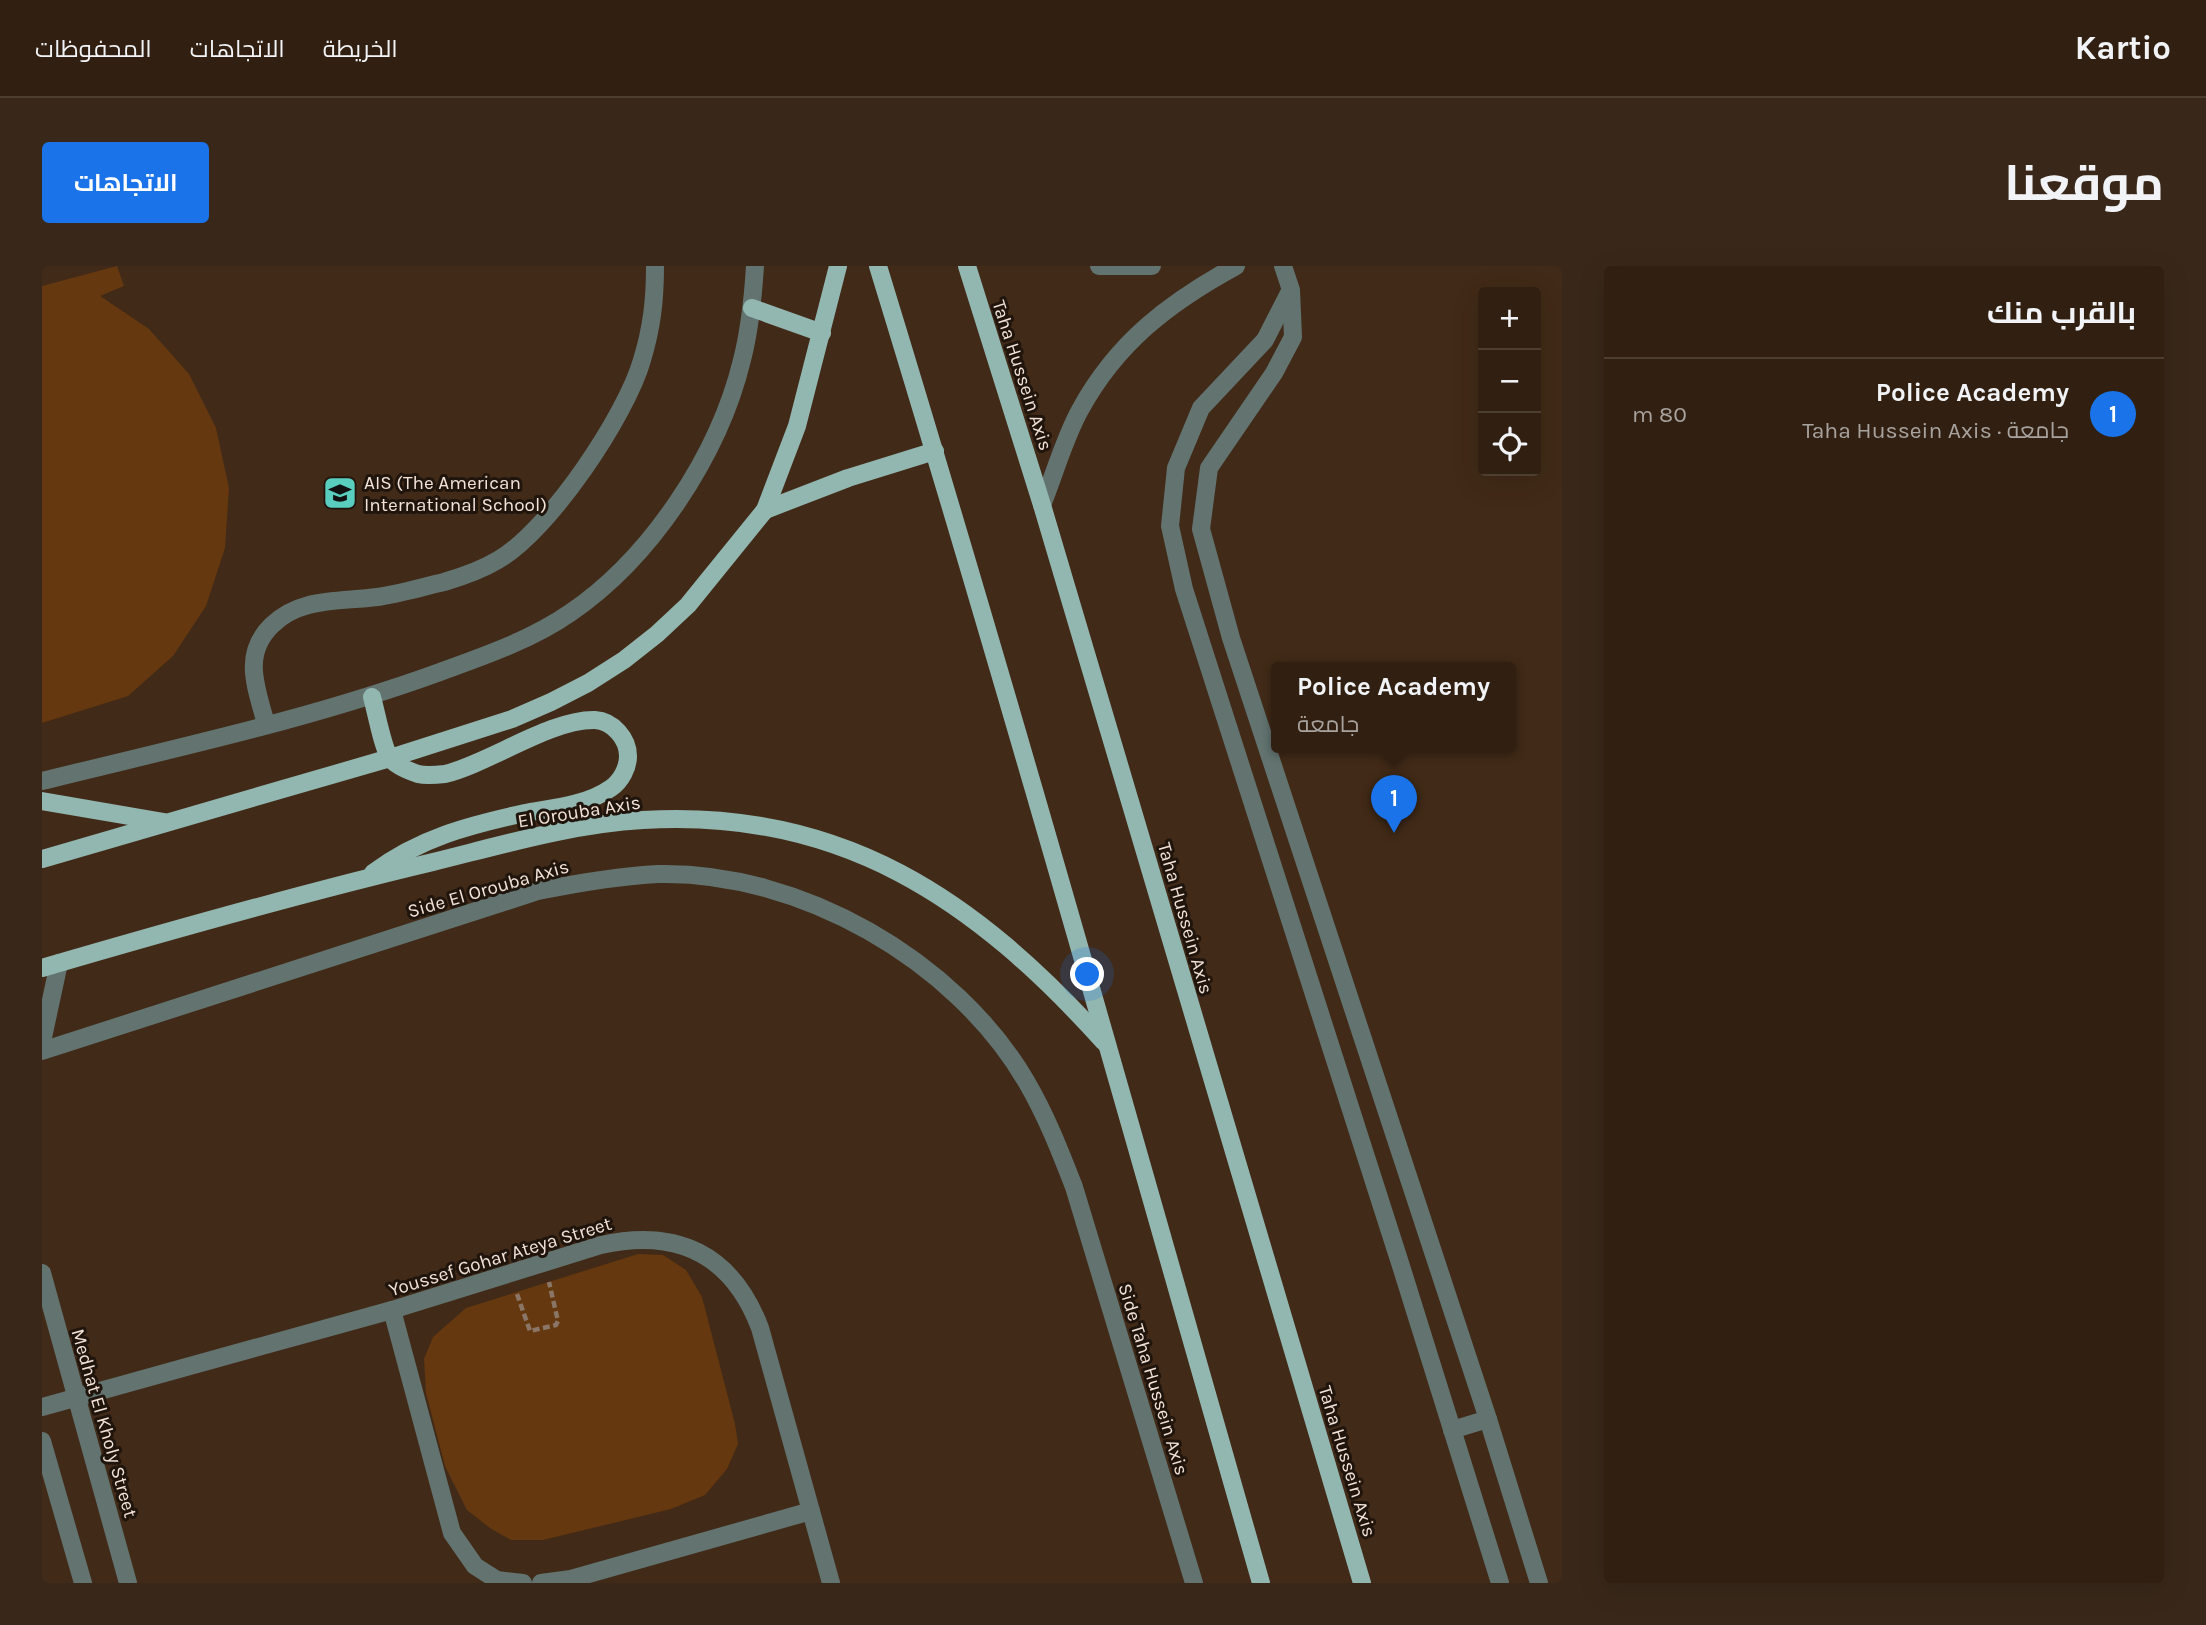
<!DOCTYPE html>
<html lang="ar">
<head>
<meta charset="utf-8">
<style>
	body { margin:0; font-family:Karla,Cairo,sans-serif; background:#39281a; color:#f1f3f6; direction:rtl }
	.controls { position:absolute; right:21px; top:21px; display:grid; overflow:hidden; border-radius:7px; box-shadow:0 7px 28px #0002 }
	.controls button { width:63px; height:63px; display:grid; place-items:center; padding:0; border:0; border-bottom:2px solid #4c3e31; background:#312011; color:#f1f3f6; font:35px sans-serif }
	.you { position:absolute; left:1046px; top:709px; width:24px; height:24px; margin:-18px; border:5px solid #fff; border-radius:50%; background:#1a73e8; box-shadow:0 0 0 10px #1a73e833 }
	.badge { display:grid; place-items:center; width:46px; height:46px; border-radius:50%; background:#1a73e8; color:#fff; font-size:23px; font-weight:700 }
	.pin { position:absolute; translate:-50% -58px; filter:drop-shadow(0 2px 4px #0008) }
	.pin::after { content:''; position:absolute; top:37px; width:24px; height:21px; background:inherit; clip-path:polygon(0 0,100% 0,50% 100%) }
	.popup { position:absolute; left:1229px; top:396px; width:245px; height:91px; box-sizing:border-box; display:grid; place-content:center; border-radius:7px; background:#312011; filter:drop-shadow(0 2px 5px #0005); font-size:23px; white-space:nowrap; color:#a8a39f }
	.popup b { font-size:26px; color:#f1f3f6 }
	.popup::after { content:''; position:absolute; left:50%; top:100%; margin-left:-14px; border:14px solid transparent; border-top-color:#312011 }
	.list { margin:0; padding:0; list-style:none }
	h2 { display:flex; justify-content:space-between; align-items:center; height:91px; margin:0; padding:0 28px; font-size:30px }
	h2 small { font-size:23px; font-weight:400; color:#a8a39f }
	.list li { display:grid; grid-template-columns:46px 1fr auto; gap:21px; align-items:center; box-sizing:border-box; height:112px; padding:0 28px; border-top:2px solid #4c3e31 }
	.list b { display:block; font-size:26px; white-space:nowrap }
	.list p { margin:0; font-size:23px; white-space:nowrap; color:#a8a39f }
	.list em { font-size:23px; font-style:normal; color:#a8a39f }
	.icon { flex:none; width:38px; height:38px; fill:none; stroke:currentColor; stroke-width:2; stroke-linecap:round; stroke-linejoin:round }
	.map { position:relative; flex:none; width:1520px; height:1317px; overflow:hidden; direction:ltr; border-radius:7px }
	header { display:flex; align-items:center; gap:42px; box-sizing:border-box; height:98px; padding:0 35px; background:#312011; border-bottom:2px solid #4c3e31 }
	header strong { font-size:33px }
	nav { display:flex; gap:38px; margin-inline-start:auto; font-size:24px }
	.intro { display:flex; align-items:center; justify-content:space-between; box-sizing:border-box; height:168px; padding:0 42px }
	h1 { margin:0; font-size:49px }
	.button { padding:18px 32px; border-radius:7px; background:#1a73e8; color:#fff; font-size:24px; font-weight:700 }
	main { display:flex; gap:42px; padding:0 42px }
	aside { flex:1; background:#312011; border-radius:7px; box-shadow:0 7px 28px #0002 }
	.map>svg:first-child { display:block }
	.green { fill:#65380f }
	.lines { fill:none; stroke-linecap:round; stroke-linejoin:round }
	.path { stroke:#8a7666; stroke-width:4.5; stroke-dasharray:7 3.5; stroke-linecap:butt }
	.minor { stroke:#627370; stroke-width:18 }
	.major { stroke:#92b6b0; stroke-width:18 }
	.labels { text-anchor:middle; stroke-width:6; stroke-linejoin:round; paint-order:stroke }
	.street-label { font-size:19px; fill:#f2e2d7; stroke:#20150d }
	.poi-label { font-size:19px; fill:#f2e2d7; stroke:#20150d; text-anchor:start }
</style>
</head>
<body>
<header>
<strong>Kartio</strong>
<nav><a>الخريطة</a><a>الاتجاهات</a><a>المحفوظات</a></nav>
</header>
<div class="intro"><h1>موقعنا</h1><a class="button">الاتجاهات</a></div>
<main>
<aside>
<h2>بالقرب منك<small></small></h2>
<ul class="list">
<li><span class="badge">1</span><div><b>Police Academy</b><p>جامعة · Taha Hussein Axis</p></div><em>80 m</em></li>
</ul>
</aside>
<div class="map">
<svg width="1520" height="1317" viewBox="0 0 1520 1317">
	<rect width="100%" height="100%" fill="#412a17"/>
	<g class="green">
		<path d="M75,0L82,20L58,30L107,63L147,108L174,162L187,222L183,282L164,340L131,390L86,430L0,457V20Z"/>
		<path d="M596,988L621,989L644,1004L660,1031L693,1158L696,1178L685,1203L663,1229L629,1243L501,1274H469L448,1262L425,1244L403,1200L384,1127L382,1093L391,1071L424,1042Z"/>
	</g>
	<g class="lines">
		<path class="path" d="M475,1028L488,1065L514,1059L516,1055L507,1016"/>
		<g class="minor">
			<path d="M1057,0H1110"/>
			<path d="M1241,0L1249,24L1251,71L1232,107L1167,202L1159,263L1189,372L1446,1153L1497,1317"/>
			<path d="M1247,27L1223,74L1159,142L1134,202L1128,260L1142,323L1359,1000L1458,1317"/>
			<path d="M1000,239C1013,207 1022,173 1038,144C1075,76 1128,36 1194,0"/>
			<path d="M224,458C215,423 199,389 230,359C259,331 298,336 335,331C357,328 380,321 402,316C419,311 441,303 456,294C507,265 584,150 600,94C610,61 613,34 613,0"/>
			<path d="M0,515C133,482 269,453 398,406C442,390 489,374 528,347C609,292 677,189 700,94C708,63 711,32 713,0"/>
			<path d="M0,776L17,697"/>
			<path d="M0,785L496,625C536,617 575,610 616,608C758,605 913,694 984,815C1004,849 1018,885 1032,921L1152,1317"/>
			<path d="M0,1007L86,1317"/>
			<path d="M350,1044L410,1267L433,1300L455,1314L481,1317"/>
			<path d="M0,1141L350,1044L559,979C635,962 690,988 718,1062L789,1317"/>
			<path d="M1410,1164L1446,1153"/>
			<path d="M0,1175L41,1317"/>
			<path d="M499,1317L529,1313L769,1245"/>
		</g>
		<g class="major">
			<path d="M836,0C970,437 1093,877 1219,1317"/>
			<path d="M925,0L1000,239L1320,1317"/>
			<path d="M710,42L780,67"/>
			<path d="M723,244L806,212L893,185"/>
			<path d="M330,431C334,445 341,483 348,492C354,500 367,505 376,508C384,510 394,509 403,508C448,497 508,453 553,454C571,455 586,473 586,490C586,502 579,515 569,522C545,539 511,542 483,547C428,559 377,572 331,607"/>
			<path d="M0,535L122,556"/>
			<path d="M0,593L348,492L470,453L509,436L546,417L582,394L615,368L646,339L723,244L755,160L796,0"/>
			<path d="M0,702C130,664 260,627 391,596C460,579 530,558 601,554C800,542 934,634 1062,776"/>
		</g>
	</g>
	<defs>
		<symbol id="school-square" viewBox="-11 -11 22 22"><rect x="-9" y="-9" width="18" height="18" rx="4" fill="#59cebe" stroke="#20150d"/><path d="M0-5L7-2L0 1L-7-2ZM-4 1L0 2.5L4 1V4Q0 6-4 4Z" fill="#111"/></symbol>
	</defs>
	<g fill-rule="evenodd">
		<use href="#school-square" x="279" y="208" width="38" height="38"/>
	</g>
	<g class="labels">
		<g class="street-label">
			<text transform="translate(981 109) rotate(72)" y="7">Taha Hussein Axis</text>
			<text transform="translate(537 545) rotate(-9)" y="7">El Orouba Axis</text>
			<text transform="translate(446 622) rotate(-16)" y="7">Side El Orouba Axis</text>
			<text transform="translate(1144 652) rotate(74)" y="7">Taha Hussein Axis</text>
			<text transform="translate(458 990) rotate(-17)" y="7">Youssef Gohar Ateya Street</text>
			<text transform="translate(1112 1113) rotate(73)" y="7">Side Taha Hussein Axis</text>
			<text transform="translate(63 1157) rotate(74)" y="7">Medhat El Kholy Street</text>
			<text transform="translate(1306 1195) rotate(73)" y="7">Taha Hussein Axis</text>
		</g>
		<g class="poi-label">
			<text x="322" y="223">AIS (The American<tspan x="322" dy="22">International School)</tspan></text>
		</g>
	</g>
</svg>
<div class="controls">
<button>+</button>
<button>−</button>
<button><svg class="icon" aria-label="locate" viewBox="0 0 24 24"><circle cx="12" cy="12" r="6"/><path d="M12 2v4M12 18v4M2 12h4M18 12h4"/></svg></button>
</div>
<div class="you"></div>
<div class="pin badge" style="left:1352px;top:567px">1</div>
<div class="popup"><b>Police Academy</b>جامعة</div>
</div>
</main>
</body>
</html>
